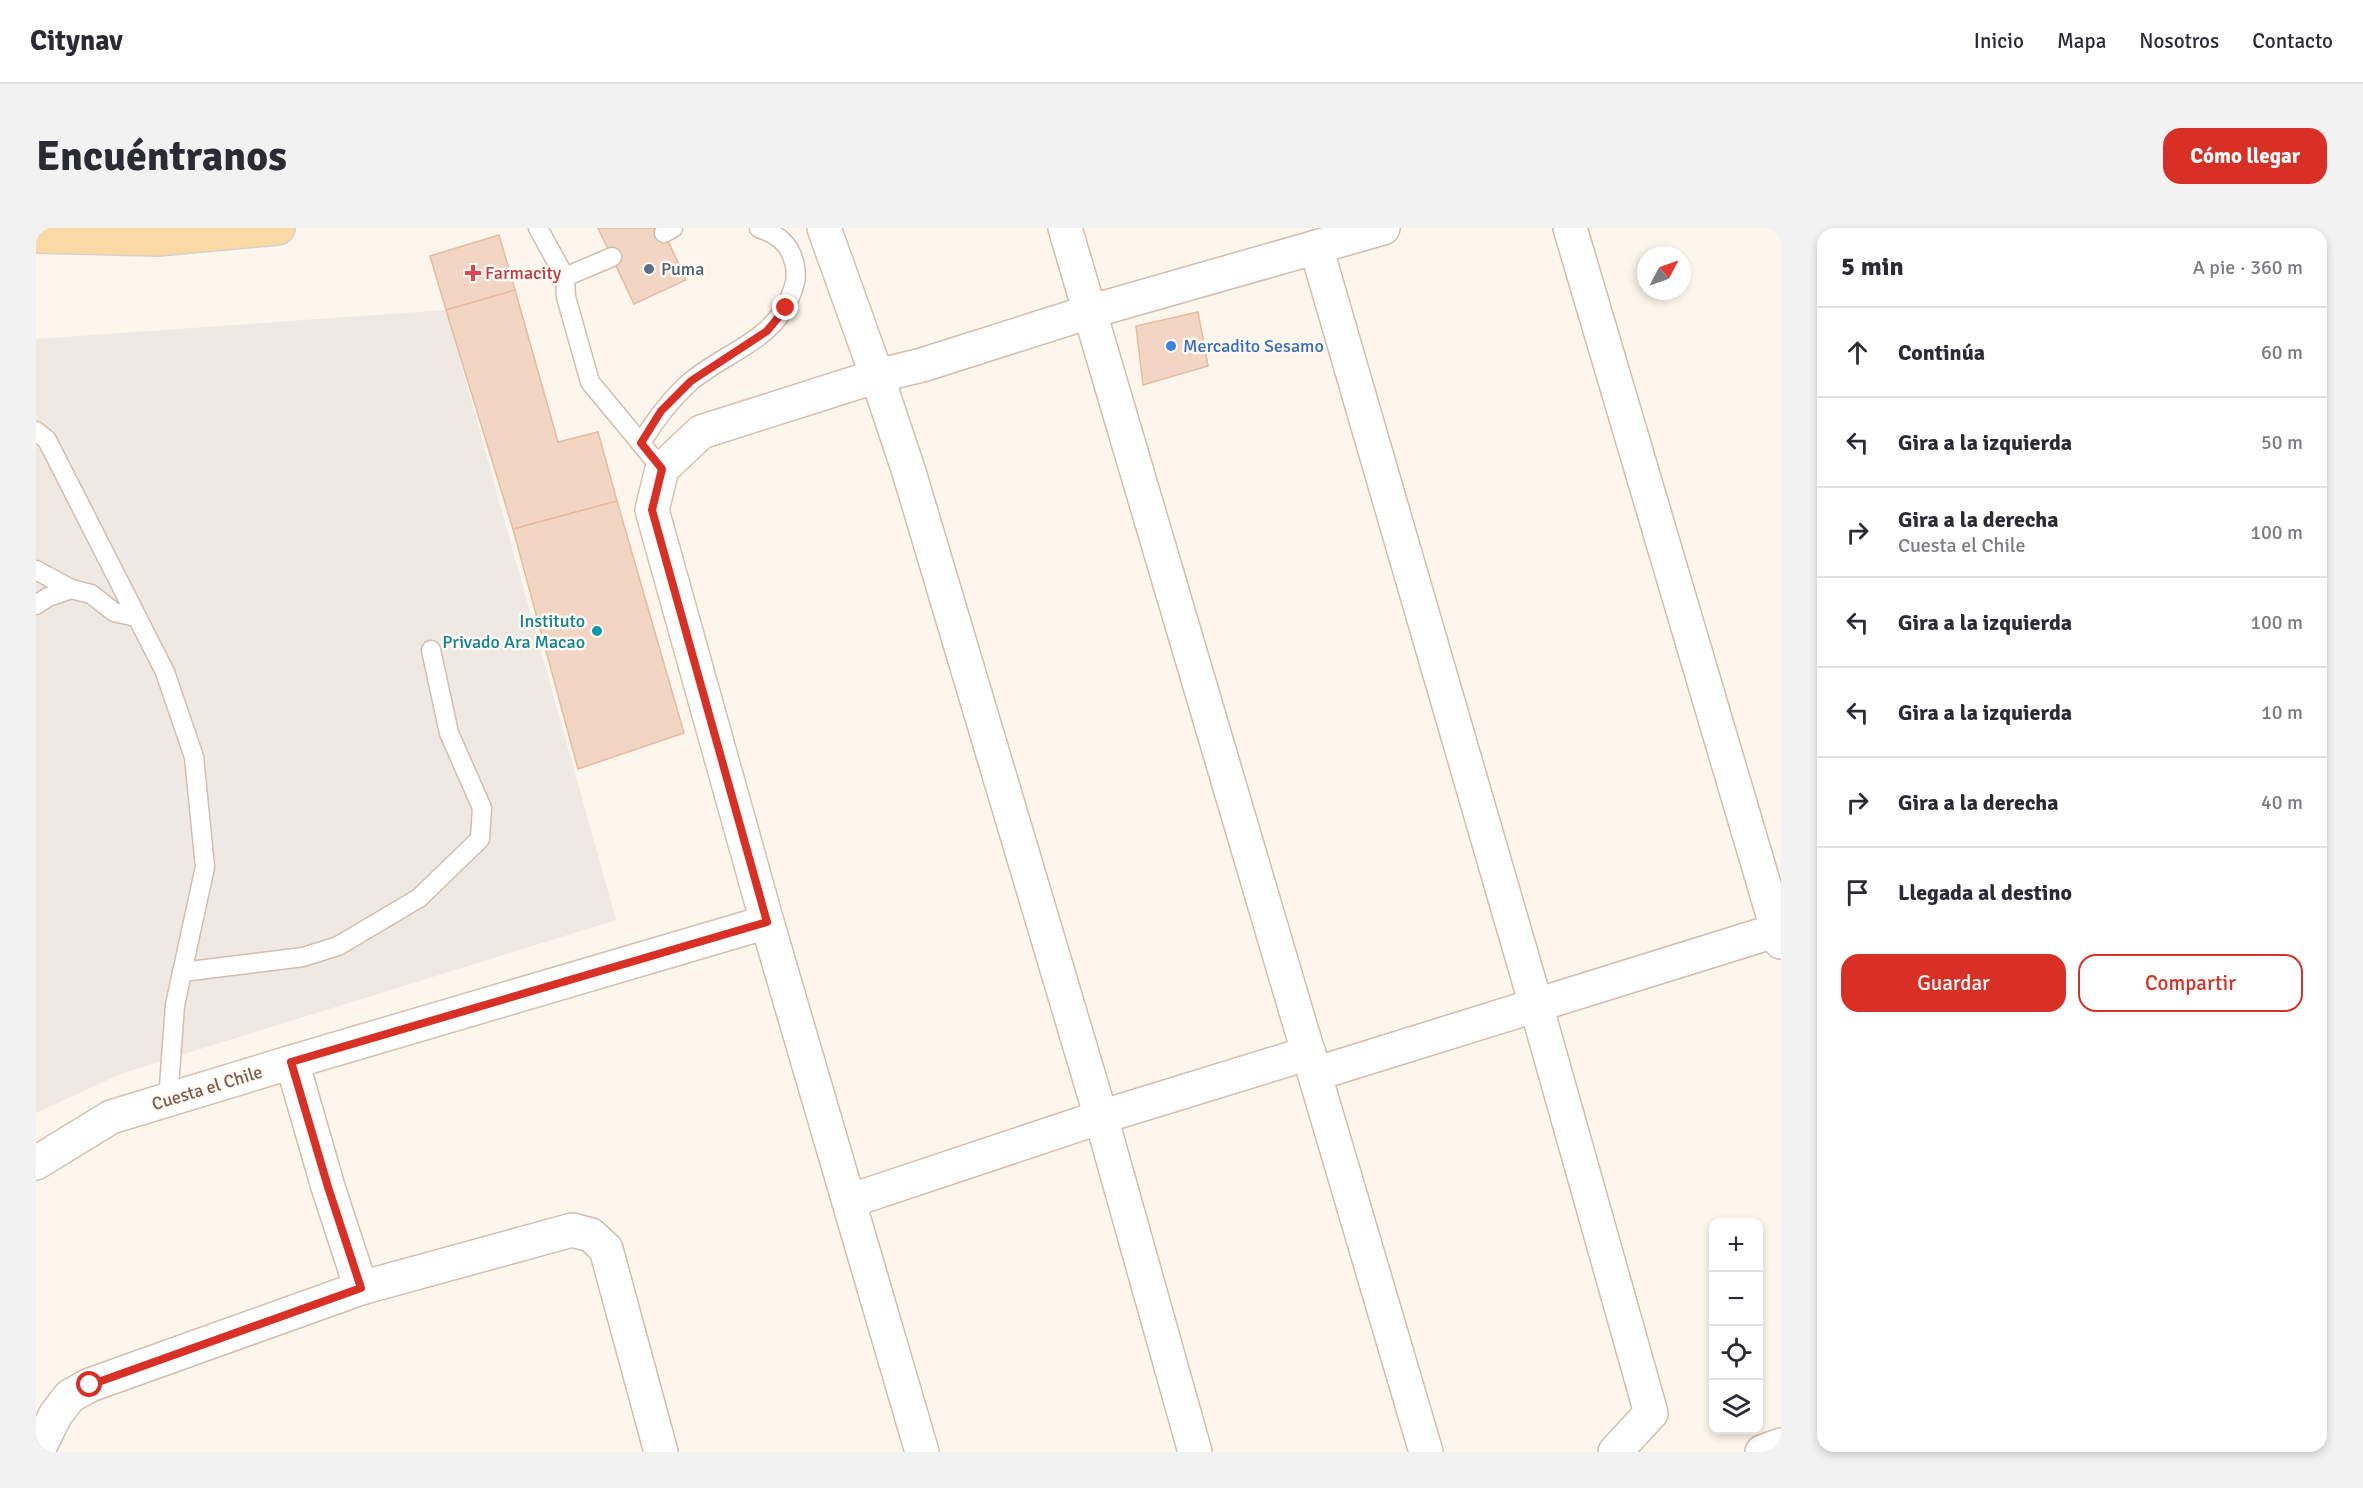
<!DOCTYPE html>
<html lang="es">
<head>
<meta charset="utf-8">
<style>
	body { margin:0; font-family:Signika,sans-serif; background:#f2f2f3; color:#2b2b33 }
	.controls { position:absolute; right:18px; bottom:18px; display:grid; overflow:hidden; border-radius:12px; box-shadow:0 3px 9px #0003 }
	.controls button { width:54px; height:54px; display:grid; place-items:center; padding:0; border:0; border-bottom:2px solid #e1e1e2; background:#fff; color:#2b2b33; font:30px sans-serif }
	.compass { position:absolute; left:1601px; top:18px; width:54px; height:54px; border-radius:50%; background:#fff; box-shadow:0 3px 9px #0003; rotate:49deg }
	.stop { position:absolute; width:18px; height:18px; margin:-14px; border:4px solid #d93025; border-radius:50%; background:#fff }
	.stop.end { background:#d93025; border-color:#fff; box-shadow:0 2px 6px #0008 }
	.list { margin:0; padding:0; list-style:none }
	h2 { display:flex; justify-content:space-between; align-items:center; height:78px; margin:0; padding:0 24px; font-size:26px }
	h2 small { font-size:20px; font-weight:400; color:#7c7c81 }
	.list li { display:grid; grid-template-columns:39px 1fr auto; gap:18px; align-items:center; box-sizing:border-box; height:90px; padding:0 24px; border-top:2px solid #e1e1e2 }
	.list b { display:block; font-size:22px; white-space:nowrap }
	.list p { margin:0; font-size:20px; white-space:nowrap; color:#7c7c81 }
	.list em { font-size:20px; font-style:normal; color:#7c7c81 }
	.actions { display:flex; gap:12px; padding:18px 24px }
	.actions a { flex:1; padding:14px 0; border:2px solid #d93025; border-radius:18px; text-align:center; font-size:21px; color:#d93025 }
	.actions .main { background:#d93025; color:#fff }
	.icon { flex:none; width:33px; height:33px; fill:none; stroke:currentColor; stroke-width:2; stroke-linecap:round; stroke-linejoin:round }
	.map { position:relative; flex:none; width:1745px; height:1224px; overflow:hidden; border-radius:18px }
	header { display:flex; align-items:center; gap:36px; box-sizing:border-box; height:84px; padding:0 30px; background:#fff; border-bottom:2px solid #e1e1e2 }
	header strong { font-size:28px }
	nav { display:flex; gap:33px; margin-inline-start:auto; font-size:21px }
	.intro { display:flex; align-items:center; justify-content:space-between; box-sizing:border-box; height:144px; padding:0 36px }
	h1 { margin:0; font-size:42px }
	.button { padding:15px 27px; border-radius:18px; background:#d93025; color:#fff; font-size:21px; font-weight:700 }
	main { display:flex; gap:36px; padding:0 36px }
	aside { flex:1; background:#fff; border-radius:18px; box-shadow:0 3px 9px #0003 }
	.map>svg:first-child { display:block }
	.industrial { fill:#efe9e4 }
	.building { fill:#f3d5c3; stroke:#e6bba3; stroke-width:1.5 }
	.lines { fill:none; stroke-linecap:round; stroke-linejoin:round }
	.lane-casing { stroke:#d1beb0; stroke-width:21 }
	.street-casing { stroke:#d1beb0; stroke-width:36 }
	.secondary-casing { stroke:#d6c0b0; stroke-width:36 }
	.primary-casing { stroke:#dad1cd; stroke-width:36 }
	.lane { stroke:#fff; stroke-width:18 }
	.street { stroke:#fff; stroke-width:33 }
	.secondary { stroke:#fff; stroke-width:33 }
	.primary { stroke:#fbd9a5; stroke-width:33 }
	.route { stroke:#d93025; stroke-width:8 }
	.service-dot { fill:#5c6f8a; stroke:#fffaf3; stroke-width:2 }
	.health-dot { fill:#e0444e; stroke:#fffaf3; stroke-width:2 }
	.shop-dot { fill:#3f7fe0; stroke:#fffaf3; stroke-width:2 }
	.culture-dot { fill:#0f9aa8; stroke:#fffaf3; stroke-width:2 }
	.labels { text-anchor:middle; stroke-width:5; stroke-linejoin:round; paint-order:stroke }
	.service-label { font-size:18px; fill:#4e5e75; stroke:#fffaf3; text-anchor:start }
	.health-label { font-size:18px; fill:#be3a42; stroke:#fffaf3; text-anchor:start }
	.shop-label { font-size:18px; fill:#366cbe; stroke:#fffaf3; text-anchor:start }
	.culture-label { font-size:18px; fill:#0d838f; stroke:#fffaf3; text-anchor:end }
	.street-label { font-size:18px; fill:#7a5c4d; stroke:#fffaf3 }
</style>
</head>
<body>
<header>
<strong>Citynav</strong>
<nav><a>Inicio</a><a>Mapa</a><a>Nosotros</a><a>Contacto</a></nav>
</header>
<div class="intro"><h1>Encuéntranos</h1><a class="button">Cómo llegar</a></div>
<main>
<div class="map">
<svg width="1745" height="1224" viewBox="0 0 1745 1224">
	<rect width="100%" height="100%" fill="#fdf6ec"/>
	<path class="industrial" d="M410,82L580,692L87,845L0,885V111Z"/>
	<g class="building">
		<path d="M562,0H626L650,52L598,76Z"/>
		<path d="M463,7L479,62L410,82L394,28Z"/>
		<path d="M479,62L522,214L562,204L581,273L477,301L410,82Z"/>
		<path d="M1162,84L1172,138L1107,157L1100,98Z"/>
		<path d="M581,273L648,505L542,541L477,301Z"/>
	</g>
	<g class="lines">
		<defs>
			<g id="lane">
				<path d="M502,0L529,49L530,69L554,154L626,241"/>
				<path d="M628,5L637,0"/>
				<path d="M529,49L576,29"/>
				<path d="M0,203L11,212L129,444L158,529L169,639L139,777L132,872"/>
				<path d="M605,215C619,192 634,172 654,154C688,125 737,113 754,69C759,57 761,50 759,38C755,17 743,7 723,0"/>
				<path d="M0,342L35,361"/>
				<path d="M0,377L12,369L35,361L55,366L78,384L100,389"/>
				<path d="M146,744L267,729L302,718L383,670L444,611L446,580L413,505L395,422"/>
			</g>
			<g id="street">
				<path d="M1029,0L1390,1224"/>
				<path d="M1534,0L1745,714"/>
				<path d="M1280,19L1500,777L1615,1185L1579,1224"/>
				<path d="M731,694L886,1224"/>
				<path d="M256,834L292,959L325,1060"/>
				<path d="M1279,846L1745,701"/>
				<path d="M813,973L1065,889L1273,825"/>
				<path d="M1,1224L20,1186L34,1168L54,1157L325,1060L536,1002L555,1007L570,1021L625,1224"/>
				<path d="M1159,1224L1065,889L873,244L841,148L886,137L1053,84L1347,0"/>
				<path d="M1726,1224L1745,1217"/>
			</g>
			<path id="secondary" d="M0,935L75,889L256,834L731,694L616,282L626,241L665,204L841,148L788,0"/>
			<path id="primary" d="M0,8L122,11L242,0"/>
		</defs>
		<use href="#lane" class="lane-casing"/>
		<use href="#street" class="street-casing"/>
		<use href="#secondary" class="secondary-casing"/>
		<use href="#primary" class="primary-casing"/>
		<use href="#lane" class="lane"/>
		<use href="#street" class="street"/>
		<use href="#secondary" class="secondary"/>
		<use href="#primary" class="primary"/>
	</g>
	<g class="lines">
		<path class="route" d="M54,1157L325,1060L292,959L255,834L731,694L616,282L626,241L605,215L625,183L655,153L731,103L750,80"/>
	</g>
	<circle class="service-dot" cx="613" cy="41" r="6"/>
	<path class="health-dot" d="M434 36h6v6h6v6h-6v6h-6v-6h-6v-6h6z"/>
	<circle class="shop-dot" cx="1135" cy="118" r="6"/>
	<circle class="culture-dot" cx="561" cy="403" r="6"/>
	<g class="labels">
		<g class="service-label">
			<text x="625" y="47">Puma</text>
		</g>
		<g class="health-label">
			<text x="449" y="51">Farmacity</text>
		</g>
		<g class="shop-label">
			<text x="1147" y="124">Mercadito Sesamo</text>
		</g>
		<g class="culture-label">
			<text x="549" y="399">Instituto<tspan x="549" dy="21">Privado Ara Macao</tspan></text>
		</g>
		<g class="street-label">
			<text transform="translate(171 860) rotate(-17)" y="6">Cuesta el Chile</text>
		</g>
	</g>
</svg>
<div class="controls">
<button>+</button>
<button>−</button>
<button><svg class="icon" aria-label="locate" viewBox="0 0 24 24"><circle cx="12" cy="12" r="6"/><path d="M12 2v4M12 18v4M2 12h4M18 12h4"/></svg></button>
<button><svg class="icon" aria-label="layers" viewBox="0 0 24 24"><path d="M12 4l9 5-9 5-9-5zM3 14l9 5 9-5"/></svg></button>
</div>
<svg class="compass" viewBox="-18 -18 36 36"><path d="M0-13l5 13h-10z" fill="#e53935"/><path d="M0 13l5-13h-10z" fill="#7c7c81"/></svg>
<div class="stop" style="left:54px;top:1157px"></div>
<div class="stop end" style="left:750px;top:80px"></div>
</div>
<aside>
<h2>5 min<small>A pie · 360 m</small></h2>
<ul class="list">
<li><svg class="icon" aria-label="ahead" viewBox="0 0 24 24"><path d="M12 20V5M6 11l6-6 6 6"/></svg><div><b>Continúa</b></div><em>60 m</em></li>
<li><svg class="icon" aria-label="left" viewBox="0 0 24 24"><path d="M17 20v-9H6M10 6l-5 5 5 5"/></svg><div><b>Gira a la izquierda</b></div><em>50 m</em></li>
<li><svg class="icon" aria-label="right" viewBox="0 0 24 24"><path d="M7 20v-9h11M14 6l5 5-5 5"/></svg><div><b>Gira a la derecha</b><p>Cuesta el Chile</p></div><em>100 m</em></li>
<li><svg class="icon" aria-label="left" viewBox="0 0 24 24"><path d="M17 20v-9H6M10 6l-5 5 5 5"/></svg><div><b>Gira a la izquierda</b></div><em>100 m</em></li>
<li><svg class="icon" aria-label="left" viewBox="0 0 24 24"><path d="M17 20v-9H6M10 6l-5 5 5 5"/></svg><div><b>Gira a la izquierda</b></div><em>10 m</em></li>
<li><svg class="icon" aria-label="right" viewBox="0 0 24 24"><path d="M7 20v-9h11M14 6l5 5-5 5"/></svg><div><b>Gira a la derecha</b></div><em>40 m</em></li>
<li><svg class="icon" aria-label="arrive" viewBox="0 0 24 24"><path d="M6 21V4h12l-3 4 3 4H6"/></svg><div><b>Llegada al destino</b></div></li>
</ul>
<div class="actions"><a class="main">Guardar</a><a>Compartir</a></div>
</aside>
</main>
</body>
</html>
